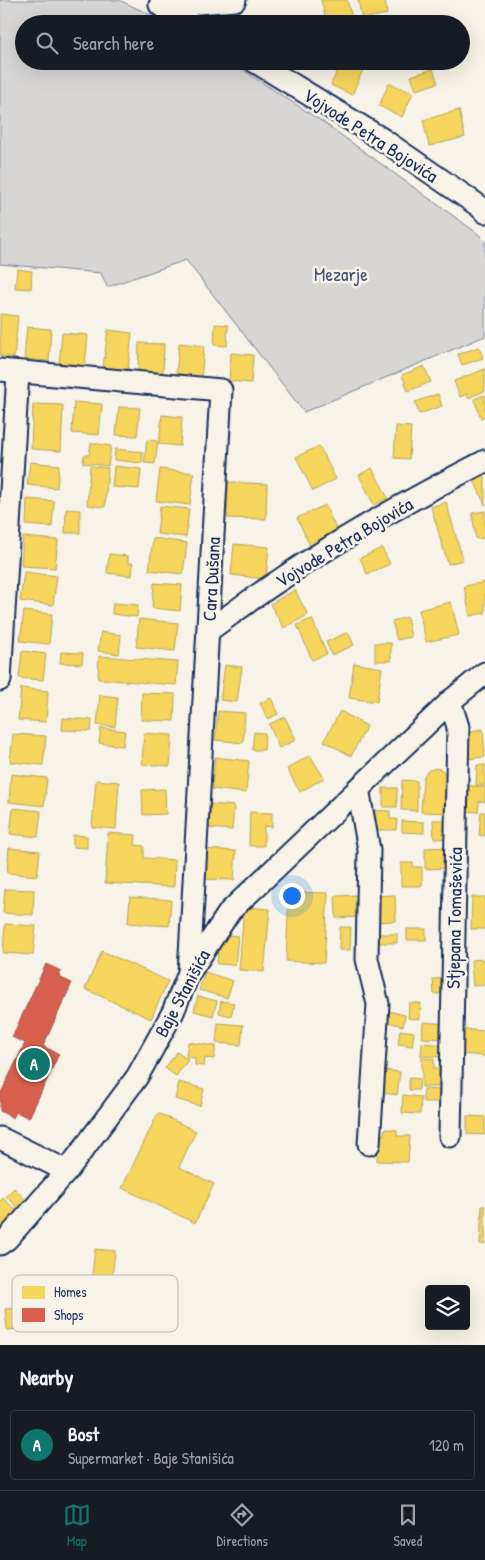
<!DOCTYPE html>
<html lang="en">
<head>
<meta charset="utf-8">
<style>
	body { margin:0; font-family:"Patrick Hand",sans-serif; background:#20242c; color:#f1f3f6 }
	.controls { position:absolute; right:15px; bottom:15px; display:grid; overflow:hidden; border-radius:5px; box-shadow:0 5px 20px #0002 }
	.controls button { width:45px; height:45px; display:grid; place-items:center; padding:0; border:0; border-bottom:1px solid #363941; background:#171b24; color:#f1f3f6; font:25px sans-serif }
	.you { position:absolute; left:291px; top:895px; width:18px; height:18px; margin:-12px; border:4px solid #fff; border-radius:50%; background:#1a73e8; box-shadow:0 0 0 8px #1a73e833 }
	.badge { display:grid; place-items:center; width:32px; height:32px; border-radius:50%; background:#0f766e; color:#fff; font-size:16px; font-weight:700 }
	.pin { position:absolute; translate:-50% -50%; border:2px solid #fff; box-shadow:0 1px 5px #0006 }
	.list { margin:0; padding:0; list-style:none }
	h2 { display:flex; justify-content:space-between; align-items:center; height:65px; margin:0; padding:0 20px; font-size:21px }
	h2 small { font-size:16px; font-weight:400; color:#9ea1a6 }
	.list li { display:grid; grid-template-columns:32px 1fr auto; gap:15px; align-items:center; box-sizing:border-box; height:70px; margin:0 10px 10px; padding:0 10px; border:1px solid #363941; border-radius:5px }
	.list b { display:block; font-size:19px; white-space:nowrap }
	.list p { margin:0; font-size:16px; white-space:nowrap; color:#9ea1a6 }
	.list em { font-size:16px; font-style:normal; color:#9ea1a6 }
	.icon { flex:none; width:28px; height:28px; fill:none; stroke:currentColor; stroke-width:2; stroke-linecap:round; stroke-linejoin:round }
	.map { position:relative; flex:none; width:485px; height:1345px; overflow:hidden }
	.search { position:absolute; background:#171b24; box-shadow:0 5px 20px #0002; left:15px; right:15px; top:15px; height:55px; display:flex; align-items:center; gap:12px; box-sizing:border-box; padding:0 18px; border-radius:28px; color:#9ea1a6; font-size:19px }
	.sheet { height:145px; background:#171b24 }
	nav { display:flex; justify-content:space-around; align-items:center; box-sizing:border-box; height:70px; border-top:1px solid #363941; background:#171b24; font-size:14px; color:#9ea1a6 }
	nav a { display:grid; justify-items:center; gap:2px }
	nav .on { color:#0f766e }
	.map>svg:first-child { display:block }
	.green { fill:#d7d6d4; stroke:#798299 }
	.homes { fill:#f6d55c; stroke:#b4a35d }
	.shops { fill:#d6604d; stroke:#9e5152 }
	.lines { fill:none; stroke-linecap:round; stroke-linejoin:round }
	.minor-casing { stroke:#1b2f5e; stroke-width:25 }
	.minor { stroke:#f7f3e8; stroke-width:21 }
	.labels { text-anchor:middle; stroke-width:5; stroke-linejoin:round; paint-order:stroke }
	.street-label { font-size:19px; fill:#1b2f5e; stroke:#f7f3e8 }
	.park-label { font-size:19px; fill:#415076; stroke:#f7f3e8 }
	.key { fill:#f7f3e8; stroke:#b5b8bf; stroke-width:1 }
	.key-label { font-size:14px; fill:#1b2f5e }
</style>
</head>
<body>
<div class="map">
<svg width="485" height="1345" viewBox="0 0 485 1345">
	<rect width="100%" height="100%" fill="#f7f3e8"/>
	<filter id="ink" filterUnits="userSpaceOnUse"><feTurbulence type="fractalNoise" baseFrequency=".02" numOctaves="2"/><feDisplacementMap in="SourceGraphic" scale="10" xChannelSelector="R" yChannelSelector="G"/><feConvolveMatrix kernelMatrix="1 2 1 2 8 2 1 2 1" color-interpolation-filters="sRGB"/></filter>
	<g filter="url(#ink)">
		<path class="green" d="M0,0H119L170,24H24V61H229L323,122L477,233L485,241V336L304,412L186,260L107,287L101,273L0,264Z"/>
		<g class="homes">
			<path d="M321,0H347L352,18L327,24Z"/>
			<path d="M358,0H385L387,14L362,19Z"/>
			<path d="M341,61H361L366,63L352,95L331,85Z"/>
			<path d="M433,69L438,83L416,90L411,76Z"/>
			<path d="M389,83L413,93L402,117L379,106Z"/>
			<path d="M459,110L465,137L429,146L423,120Z"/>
			<path d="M17,269L32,271L31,289L15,288Z"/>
			<path d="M0,314L18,316L14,358L0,356Z"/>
			<path d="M215,324L228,325L227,346L214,345Z"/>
			<path d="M27,327L51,329L49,361L24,359Z"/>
			<path d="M108,330L132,333L128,370L103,367Z"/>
			<path d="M62,333L88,335L85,366L59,364Z"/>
			<path d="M139,343L164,344L163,373L138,372Z"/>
			<path d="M179,343L204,346L201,380L176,378Z"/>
			<path d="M479,347L483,358L462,365L458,354Z"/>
			<path d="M231,353L253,355L251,383L229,381Z"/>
			<path d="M424,366L431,382L408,391L402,375Z"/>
			<path d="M485,369V391L468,398L467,394L460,397L454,381Z"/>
			<path d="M438,394L442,406L419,414L415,402Z"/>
			<path d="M485,395V416L481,418L474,399Z"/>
			<path d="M74,402L102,404L99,435L72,433Z"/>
			<path d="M33,404L63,405L61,451L31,449Z"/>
			<path d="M119,407L140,408L137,436L116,435Z"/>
			<path d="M162,415L182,417L180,446L159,444Z"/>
			<path d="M396,426L411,427L409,459L394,458Z"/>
			<path d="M147,440L158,441L155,464L144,463Z"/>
			<path d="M91,443L111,446L108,466L83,463L84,455H89Z"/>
			<path d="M319,446L336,479L313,491L296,457Z"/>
			<path d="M115,449L143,452L142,463L114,460Z"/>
			<path d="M30,462L59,465L57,488L27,485Z"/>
			<path d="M90,466L108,468L105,507L87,505Z"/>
			<path d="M114,466L141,469L139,489L112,487Z"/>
			<path d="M372,468L388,498L374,505L359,475Z"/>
			<path d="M160,469L194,473L190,505L156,501Z"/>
			<path d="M485,475V505L474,480Z"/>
			<path d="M228,482L267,484L266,519L227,518Z"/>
			<path d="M27,499L54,501L52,527L26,525Z"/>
			<path d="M446,502L463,560L448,564L431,507Z"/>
			<path d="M325,505L339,535L311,548L297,518Z"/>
			<path d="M160,506L189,509L186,537L157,534Z"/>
			<path d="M66,509L80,510V533H65Z"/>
			<path d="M485,511V538L476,539L472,513Z"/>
			<path d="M23,537L58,540L55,568L21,566Z"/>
			<path d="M153,538L187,543L183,574L149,570Z"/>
			<path d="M234,544L269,547L266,579L231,575Z"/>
			<path d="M382,548L390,564L367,574L360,558Z"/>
			<path d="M109,554L128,556V563H133L132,576L107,573Z"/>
			<path d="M24,572L57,576L53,605L20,601Z"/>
			<path d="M485,582V613L470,616L464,586Z"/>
			<path d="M154,583L182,585L180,611L152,608Z"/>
			<path d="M295,590L308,615L284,628L270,604Z"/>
			<path d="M451,602L459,635L426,642L419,610Z"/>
			<path d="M113,603L138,605L137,617L112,614Z"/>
			<path d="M24,611L52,614L49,644L20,641Z"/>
			<path d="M407,617L411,637L397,640L392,621Z"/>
			<path d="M139,619L178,623L175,651L136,647Z"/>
			<path d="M312,619L327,654L312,660L297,625Z"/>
			<path d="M101,632L121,635L119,654L98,651Z"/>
			<path d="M348,632L354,645L332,655L326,642Z"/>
			<rect x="375" y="643" width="16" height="18"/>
			<path d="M22,651L46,654L43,680L19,678Z"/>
			<path d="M61,652L83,653L82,664L60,663Z"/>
			<path d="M99,656L178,662L176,685L98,679Z"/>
			<path d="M354,663L382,668L377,702L349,698Z"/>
			<path d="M225,665L242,667L237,702L220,700Z"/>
			<path d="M21,688L48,691L46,722L18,720Z"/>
			<path d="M142,693L175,694L174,721L141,720Z"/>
			<path d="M100,695L118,697L115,727L97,725Z"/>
			<path d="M271,698L278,714L268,719L260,703Z"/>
			<path d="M218,711L245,713L243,743L215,740Z"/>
			<path d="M340,711L367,726L351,756L324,741Z"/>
			<path d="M285,717L296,740L279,748L269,724Z"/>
			<path d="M63,718L92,720L91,731L62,730Z"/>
			<path d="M101,728L125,731L123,746L99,743Z"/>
			<path d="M483,729L485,757L467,759L464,732Z"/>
			<path d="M254,732L265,733L264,750H252Z"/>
			<path d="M144,733L172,735L170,766L142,764Z"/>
			<path d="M13,734L46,736L43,765L10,762Z"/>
			<path d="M310,755L324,778L300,792L287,769Z"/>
			<path d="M215,757L249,761L246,793L212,789Z"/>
			<path d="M477,765H485V785H476Z"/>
			<path d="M436,768L442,770L446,774L448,779L447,813L421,812L423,779L425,774L429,770Z"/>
			<path d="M11,774L47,778L44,806L9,802Z"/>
			<path d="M96,780L119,782L116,829L92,827Z"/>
			<path d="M402,780L417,781V811L401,810Z"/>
			<path d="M465,785L485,787V802L479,801L478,812L463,811Z"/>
			<rect x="383" y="788" width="14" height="19"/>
			<path d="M165,789L166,814L143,815L142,790Z"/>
			<path d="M211,804L234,806L232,830L209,828Z"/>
			<path d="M13,808L41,811L38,837L10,834Z"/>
			<path d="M369,810L390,811V819H397L396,830H368Z"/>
			<path d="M250,812L272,813V827L264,826V846H249Z"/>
			<path d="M481,812H485V836L479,835Z"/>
			<path d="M433,820H452L453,838L434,839Z"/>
			<path d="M402,821L424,822V833L402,832Z"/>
			<path d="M108,833L136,835L135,845L144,846V858L175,860L174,887L105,883Z"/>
			<path d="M73,835L87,836V848L73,847Z"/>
			<path d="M447,847V868L425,869V848Z"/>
			<path d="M9,848L40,851L37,876L7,873Z"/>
			<path d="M205,849L236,851L234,880L203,879Z"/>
			<path d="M401,863H413V867H422V886H401Z"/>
			<path d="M5,889L34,890L33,915L3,913Z"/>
			<path d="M289,892L328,893L324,963L286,961Z"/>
			<path d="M359,895V917L336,918L335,896Z"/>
			<path d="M395,895L396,921L373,922L372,896Z"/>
			<path d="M130,897L171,900L169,926L128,923Z"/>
			<path d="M472,897H485V929H471Z"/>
			<path d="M244,907L270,909L264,972L239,970Z"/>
			<path d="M5,924L36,926L33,955L3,953Z"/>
			<path d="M340,927H351L350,950H339Z"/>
			<rect x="407" y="929" width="19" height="11"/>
			<path d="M219,934L238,936L235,965L217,964Z"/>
			<rect x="374" y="934" width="23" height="9"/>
			<path d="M102,951L168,981L151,1019L85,989Z"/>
			<path d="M485,959V985L473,986L471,960Z"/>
			<path d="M205,972L233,981L227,998L199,990Z"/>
			<path d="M447,978L449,993L434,994L433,979Z"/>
			<path d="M198,996L217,1001L213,1016L194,1011Z"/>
			<path d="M221,1001L234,1003L231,1016L219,1013Z"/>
			<path d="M409,1003H421L420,1019L408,1018Z"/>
			<path d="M389,1011L405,1015L403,1026L387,1022Z"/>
			<path d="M423,1022L446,1024L445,1039L422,1038Z"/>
			<path d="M218,1023L243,1025L241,1045L216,1043Z"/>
			<path d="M460,1029L485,1031V1056L458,1054Z"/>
			<path d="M400,1030L414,1032L412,1046L398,1044Z"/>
			<path d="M188,1042L216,1046L214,1059L205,1058L204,1066L195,1065V1058L186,1057Z"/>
			<path d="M422,1043L444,1045L443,1057L421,1056Z"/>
			<path d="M177,1052L188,1060L176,1076L165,1068Z"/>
			<path d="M422,1058L434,1059V1068H439V1087H422Z"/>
			<path d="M382,1070L400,1072L397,1095L379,1092Z"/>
			<path d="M409,1078L420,1079L419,1090H409Z"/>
			<path d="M179,1082L204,1089L200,1106L175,1099Z"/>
			<path d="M424,1089L439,1090L438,1102H423Z"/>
			<path d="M403,1095L421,1097L420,1114L402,1113Z"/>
			<path d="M158,1113L196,1131L179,1167L214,1184L195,1223L122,1188Z"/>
			<path d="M467,1116L485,1117V1135L467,1134Z"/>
			<path d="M385,1129L397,1130V1136H410L408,1162L377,1161L378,1134L384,1135Z"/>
			<path d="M14,1188L29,1203L21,1211L6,1196Z"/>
			<path d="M3,1198L20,1214L0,1235V1201Z"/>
			<path d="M482,1206H485V1244H480Z"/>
			<path d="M95,1249L115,1251L112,1279L92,1276Z"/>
			<path d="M27,1308L28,1328L7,1330L5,1309Z"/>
		</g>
		<path class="shops" d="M46,964L61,971L59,977L72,983L43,1046L59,1054L29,1118L16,1112L13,1118L0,1111V1095L25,1043L12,1037Z"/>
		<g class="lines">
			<defs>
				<g id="minor">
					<path d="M160,5L192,24"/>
					<path d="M162,6L235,0"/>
					<path d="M254,61L382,139L479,206L485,212"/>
					<path d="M0,370L221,390L189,973"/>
					<path d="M208,631C232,614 255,596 280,580C345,535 415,497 485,461"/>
					<path d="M0,680L18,372"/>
					<path d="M450,701L458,727L450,1136"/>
					<path d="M358,788L369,850L367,959L378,1004L369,1144"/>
					<path d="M0,1138L67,1171"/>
					<path d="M0,1244L7,1239L67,1171L137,1077L173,1012L189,973L230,911L453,699L485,673"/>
				</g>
			</defs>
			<use href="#minor" class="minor-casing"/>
			<use href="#minor" class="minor"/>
		</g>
	</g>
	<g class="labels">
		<g class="street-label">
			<text transform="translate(371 135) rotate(33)" y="7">Vojvode Petra Bojovića</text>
			<text transform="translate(344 542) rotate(-31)" y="7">Vojvode Petra Bojovića</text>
			<text transform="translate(211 579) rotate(-87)" y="7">Cara Dušana</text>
			<text transform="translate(454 918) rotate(-89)" y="7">Stjepana Tomaševića</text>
			<text transform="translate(182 993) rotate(-62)" y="7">Baje Stanišića</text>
		</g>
		<g class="park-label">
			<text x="341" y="281">Mezarje</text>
		</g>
	</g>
	<rect x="12" y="1275" width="166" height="57" rx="8" class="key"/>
	<rect x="22" y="1286" width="23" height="13" fill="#f6d55c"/>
	<rect x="22" y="1308" width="23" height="14" fill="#d6604d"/>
	<g class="key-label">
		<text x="54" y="1297">Homes</text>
		<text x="54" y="1320">Shops</text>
	</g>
</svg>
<div class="controls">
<button><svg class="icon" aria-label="layers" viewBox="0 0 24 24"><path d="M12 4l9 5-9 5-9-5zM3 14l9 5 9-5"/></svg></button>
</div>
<div class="you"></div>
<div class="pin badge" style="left:34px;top:1064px">A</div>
<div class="search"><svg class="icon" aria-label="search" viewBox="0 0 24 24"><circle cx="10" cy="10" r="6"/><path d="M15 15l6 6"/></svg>Search here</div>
</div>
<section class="sheet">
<h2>Nearby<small></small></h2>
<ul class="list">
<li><span class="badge">A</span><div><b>Bost</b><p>Supermarket · Baje Stanišića</p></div><em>120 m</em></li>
</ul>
</section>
<nav>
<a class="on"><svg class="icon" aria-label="map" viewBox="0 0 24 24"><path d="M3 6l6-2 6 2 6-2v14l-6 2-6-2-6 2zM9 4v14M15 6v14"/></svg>Map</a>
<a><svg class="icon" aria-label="directions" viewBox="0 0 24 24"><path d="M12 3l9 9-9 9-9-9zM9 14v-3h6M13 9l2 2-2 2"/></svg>Directions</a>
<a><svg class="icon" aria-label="saved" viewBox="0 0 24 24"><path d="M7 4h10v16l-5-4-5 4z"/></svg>Saved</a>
</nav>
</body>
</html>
